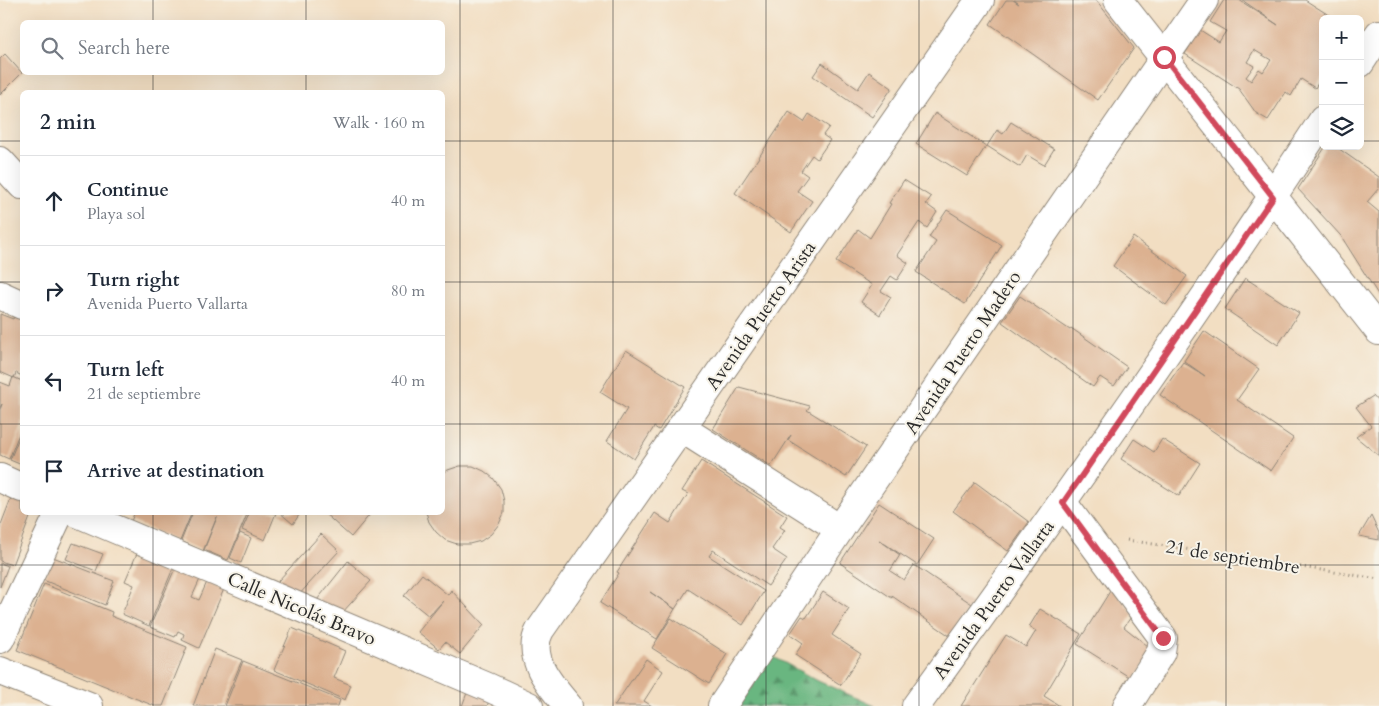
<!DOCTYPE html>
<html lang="en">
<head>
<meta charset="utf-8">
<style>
	body { margin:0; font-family:Cardo,serif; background:#f2f2f3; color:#1f2937 }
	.controls { position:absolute; right:15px; top:15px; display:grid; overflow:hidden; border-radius:8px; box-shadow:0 5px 20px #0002 }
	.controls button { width:45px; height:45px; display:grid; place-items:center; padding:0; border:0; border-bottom:1px solid #e0e1e3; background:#fff; color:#1f2937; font:25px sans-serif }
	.stop { position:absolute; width:15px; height:15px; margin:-11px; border:4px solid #d1495b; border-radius:50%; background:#fff }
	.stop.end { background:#d1495b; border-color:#fff; box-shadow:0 1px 5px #0008 }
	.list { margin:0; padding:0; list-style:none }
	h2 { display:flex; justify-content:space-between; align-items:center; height:65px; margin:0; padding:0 20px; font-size:21px }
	h2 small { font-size:16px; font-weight:400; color:#747a83 }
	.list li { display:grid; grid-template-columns:32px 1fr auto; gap:15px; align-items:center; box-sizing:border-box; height:90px; padding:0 20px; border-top:1px solid #e0e1e3 }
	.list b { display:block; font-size:19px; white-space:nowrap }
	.list p { margin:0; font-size:16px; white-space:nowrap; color:#747a83 }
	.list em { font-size:16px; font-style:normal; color:#747a83 }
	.icon { flex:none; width:28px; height:28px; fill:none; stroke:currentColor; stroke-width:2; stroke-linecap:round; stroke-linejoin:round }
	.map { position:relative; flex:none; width:1379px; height:706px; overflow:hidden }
	.search { position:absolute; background:#fff; box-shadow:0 5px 20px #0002; left:20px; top:20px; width:425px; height:55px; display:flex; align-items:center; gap:12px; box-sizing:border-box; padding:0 18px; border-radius:8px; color:#747a83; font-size:19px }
	.panel { position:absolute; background:#fff; box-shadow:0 5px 20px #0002; left:20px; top:90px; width:425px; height:425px; border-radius:8px }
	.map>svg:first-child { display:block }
	.forest { fill:url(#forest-firs); stroke:#4a7056 }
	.building { fill:#dcb190; fill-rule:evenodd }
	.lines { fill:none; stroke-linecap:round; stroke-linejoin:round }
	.minor-casing { stroke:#8e8476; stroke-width:30 }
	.path { stroke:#8e8476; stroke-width:3; stroke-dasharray:1 4; stroke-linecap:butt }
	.minor { stroke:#fff; stroke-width:28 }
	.route { stroke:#d1495b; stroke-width:6 }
	.grid { fill:none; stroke:#2b2b2b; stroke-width:1; stroke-opacity:0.55 }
	.labels { text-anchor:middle; stroke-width:4; stroke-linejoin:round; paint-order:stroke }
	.street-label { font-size:19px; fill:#2b2b2b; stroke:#f7f3e8 }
</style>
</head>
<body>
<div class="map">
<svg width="1379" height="706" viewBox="0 0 1379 706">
	<defs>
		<pattern id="forest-firs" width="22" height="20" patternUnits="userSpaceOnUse" patternTransform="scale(1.25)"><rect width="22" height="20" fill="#69b680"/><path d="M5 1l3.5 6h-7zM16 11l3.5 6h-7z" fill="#579469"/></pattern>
	</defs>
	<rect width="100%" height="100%" fill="#f7f3e8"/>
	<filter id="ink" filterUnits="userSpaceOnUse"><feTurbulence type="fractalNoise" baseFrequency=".02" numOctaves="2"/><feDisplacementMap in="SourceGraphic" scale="10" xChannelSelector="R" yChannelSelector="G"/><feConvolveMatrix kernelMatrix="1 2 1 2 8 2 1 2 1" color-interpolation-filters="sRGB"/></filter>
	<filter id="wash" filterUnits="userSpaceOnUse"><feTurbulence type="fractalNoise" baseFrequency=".0096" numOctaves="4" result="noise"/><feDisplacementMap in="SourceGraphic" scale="20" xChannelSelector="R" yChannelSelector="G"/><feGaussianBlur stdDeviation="1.12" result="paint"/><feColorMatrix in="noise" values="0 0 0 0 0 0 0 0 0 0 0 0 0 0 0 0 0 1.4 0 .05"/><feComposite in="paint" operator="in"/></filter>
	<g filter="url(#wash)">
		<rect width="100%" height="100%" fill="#f2dec2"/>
		<path class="forest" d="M772,656L818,681L875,706H738Z"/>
		<g id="blocks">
			<g class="building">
				<path d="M1006,0H1013L1019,4L1014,0H1096L1134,48L1098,100L990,24Z"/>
				<path d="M1224,0H1239L1278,25L1242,0H1305L1335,19H1323V76L1315,88L1301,79L1291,96L1286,92L1268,120L1256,113L1239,89L1185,54L1200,30L1219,42L1226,31L1210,22ZM1254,50L1271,60L1263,72L1259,69L1251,81L1246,77L1254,66L1247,62Z"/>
				<path d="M5,54L22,73L0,95V59Z"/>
				<path d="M822,63L858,89L869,72L892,88L872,117L813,76Z"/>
				<path d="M789,112L804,122L809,114L829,127L823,135L830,140L817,159L812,155L801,171L808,176L797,191L812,201L791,232L735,193Z"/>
				<path d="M935,113L986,146L967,176L916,144Z"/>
				<path d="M1011,122L1054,149L1044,165L1027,155L1020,167L987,146L997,130L1003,134Z"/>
				<path d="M1326,146H1335L1379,177V188L1367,202L1379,212V296L1341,236L1298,189Z"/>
				<path d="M904,180L931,197L926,204L937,212L927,228L919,222L897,255L908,263L897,280L891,276L881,291L891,297L880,315L861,302L872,285L836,262L858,229L870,238L891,204L889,203Z"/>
				<path d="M947,210L1002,245L965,304L916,272L936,242L929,237Z"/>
				<path d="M1133,237L1187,276L1166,305L1113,266Z"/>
				<path d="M1245,278L1299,313L1278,345L1225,309Z"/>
				<path d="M1020,296L1070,330L1071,328L1127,367L1114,386L1100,377L1093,387L1002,322Z"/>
				<path d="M17,308L22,311V376L16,373L14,378L0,372V314L13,319Z"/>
				<path d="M1204,331L1259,369L1237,400L1293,438L1271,471L1160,395L1183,362L1205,376L1184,361Z"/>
				<path d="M626,350L685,387L659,430L654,427L634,459L607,441L627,409L600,392Z"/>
				<path d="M13,377L22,381V426L9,459L0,455V410L2,404L0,408V382L10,386Z"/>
				<path d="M739,387L810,406L807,410L866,447L846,477L788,440L791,435L771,466L713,429Z"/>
				<path d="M1373,396L1379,403V456L1356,437L1371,426L1356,407Z"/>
				<path d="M22,430V465L10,460Z"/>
				<path d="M1134,439L1154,452L1162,439L1200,463L1179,496L1121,459Z"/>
				<path d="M701,461L787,516L780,527L785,530L772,549L787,559L768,586L713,550L709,556L764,591L743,625L688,589L675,609L650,592L675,609L657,639L600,603L619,573L617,572L655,513L670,523L688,494L682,491Z"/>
				<path d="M460,466H473L484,471L493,478L501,489L504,501V513L499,524L491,534L481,541L469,544H457L445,540L436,532L429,522L426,512H442V473L448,470Z"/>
				<path d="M975,482L1029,522L1008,551L953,511Z"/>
				<path d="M12,496L22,500V512H32L12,565L0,561V527Z"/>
				<path d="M879,503L934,539L917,565L879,540L900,555L890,571L904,580L914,565L972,604L950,636L892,596V598L840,563Z"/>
				<path d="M135,512H192L180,541L131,521Z"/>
				<path d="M193,512H248L228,560L204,550L217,517L203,551L181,541Z"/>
				<path d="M250,512L276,513L265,540L242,530Z"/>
				<path d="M279,512H301L293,524Z"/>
				<path d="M323,512H372L351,537Z"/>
				<path d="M1371,516L1379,533V540L1359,536Z"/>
				<path d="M240,533L251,538L241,563L230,558Z"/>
				<path d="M321,534L339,551L296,598L278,581Z"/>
				<path d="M73,543L103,554L96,571L66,559Z"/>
				<path d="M138,551L174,566L149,626L122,614L134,585L125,581Z"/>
				<path d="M53,557L114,581L105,605L43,580Z"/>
				<path d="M348,561L371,581L341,614L317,600Z"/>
				<path d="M0,563L8,566L0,587Z"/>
				<path d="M176,566L201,577L192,597L199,600L207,582L224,589L199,648L182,640L184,634L178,631L175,637L150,627Z"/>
				<path d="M422,574L448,595L451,590L484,625L460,654L445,642L439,649L418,632L443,601L429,616L404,596Z"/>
				<path d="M44,584L112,612L111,616L187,647L163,706H155L137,699L17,650Z"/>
				<path d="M1112,588L1133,614L1124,627L1153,650L1134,680L1077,644Z"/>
				<path d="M823,592L849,609L832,635L861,654L841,685L795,655L803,643L790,634L802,616L806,618Z"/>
				<path d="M1040,609L1081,634L1044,696L1060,706H961L1006,635L1026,647L1036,631L1029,627Z"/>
				<path d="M671,618L727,654L709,684L652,648Z"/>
				<path d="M292,628L345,651L334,678L351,685L345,700L274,670Z"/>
				<path d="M215,649L242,660L223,706H193Z"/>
				<path d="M646,659L663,671L644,701L652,706H614Z"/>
				<path d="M243,661L340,700L338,706H225Z"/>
				<path d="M470,685L492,694L487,706H462Z"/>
			</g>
		</g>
	</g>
	<g filter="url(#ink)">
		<use href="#blocks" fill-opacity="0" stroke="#8e8476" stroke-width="1"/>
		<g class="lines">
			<defs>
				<g id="minor">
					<path d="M1118,0L1379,331"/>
					<path d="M1360,63L1379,34"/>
					<path d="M0,161L22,185"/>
					<path d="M0,295L22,305"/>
					<path d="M681,428L840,529"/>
					<path d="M0,478L22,488"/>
					<path d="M1063,503L1163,638L1161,652L1127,706"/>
					<path d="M75,512L490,688L529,706"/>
					<path d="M0,639L60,512"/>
					<path d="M0,671L89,706"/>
					<path d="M568,706C551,686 525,657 540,630L980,0"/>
					<path d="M722,706L840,529L1204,0"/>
					<path d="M916,706C1056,513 1193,319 1323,120"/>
				</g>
			</defs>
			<use href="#minor" class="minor-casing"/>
			<path class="path" d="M1127,540L1379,579"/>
			<use href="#minor" class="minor"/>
		</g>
	</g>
	<g class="lines" filter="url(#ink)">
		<path class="route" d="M1163,638L1063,503L1273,197L1164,57"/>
	</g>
	<path class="grid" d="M153,0V22M306,0V22M460,0V706M613,0V706M766,0V706M919,0V706M1073,0V706M1226,0V706M153,72V92M306,72V92M0,141H22M442,141H1323M1360,141H1379M0,282H22M442,282H1379M0,424H22M442,424H1379M153,512V706M306,512V706M0,565H1379"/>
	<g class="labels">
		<g class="street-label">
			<text transform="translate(760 315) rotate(-55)" y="7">Avenida Puerto Arista</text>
			<text transform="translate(962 352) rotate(-56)" y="7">Avenida Puerto Madero</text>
			<text transform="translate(1233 556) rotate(9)" y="7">21 de septiembre</text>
			<text transform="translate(993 599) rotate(-54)" y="7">Avenida Puerto Vallarta</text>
			<text transform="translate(302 608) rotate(23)" y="7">Calle Nicolás Bravo</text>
		</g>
	</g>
</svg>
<div class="controls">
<button>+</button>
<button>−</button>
<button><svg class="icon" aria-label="layers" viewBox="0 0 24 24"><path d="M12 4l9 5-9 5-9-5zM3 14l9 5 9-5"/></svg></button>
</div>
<div class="stop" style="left:1164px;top:57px"></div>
<div class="stop end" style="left:1163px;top:638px"></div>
<div class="search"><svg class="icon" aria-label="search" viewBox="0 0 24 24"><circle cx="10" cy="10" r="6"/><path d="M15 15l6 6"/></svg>Search here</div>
<section class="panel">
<h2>2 min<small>Walk · 160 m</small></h2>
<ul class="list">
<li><svg class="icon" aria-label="ahead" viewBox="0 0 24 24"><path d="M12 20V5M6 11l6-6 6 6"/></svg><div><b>Continue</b><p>Playa sol</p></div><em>40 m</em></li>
<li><svg class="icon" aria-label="right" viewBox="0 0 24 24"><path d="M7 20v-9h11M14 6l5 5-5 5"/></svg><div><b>Turn right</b><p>Avenida Puerto Vallarta</p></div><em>80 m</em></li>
<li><svg class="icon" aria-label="left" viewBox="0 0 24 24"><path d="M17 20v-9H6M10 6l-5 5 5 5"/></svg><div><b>Turn left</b><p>21 de septiembre</p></div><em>40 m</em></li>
<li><svg class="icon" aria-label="arrive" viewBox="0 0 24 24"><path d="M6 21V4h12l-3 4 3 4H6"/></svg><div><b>Arrive at destination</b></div></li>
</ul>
</section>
</div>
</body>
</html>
